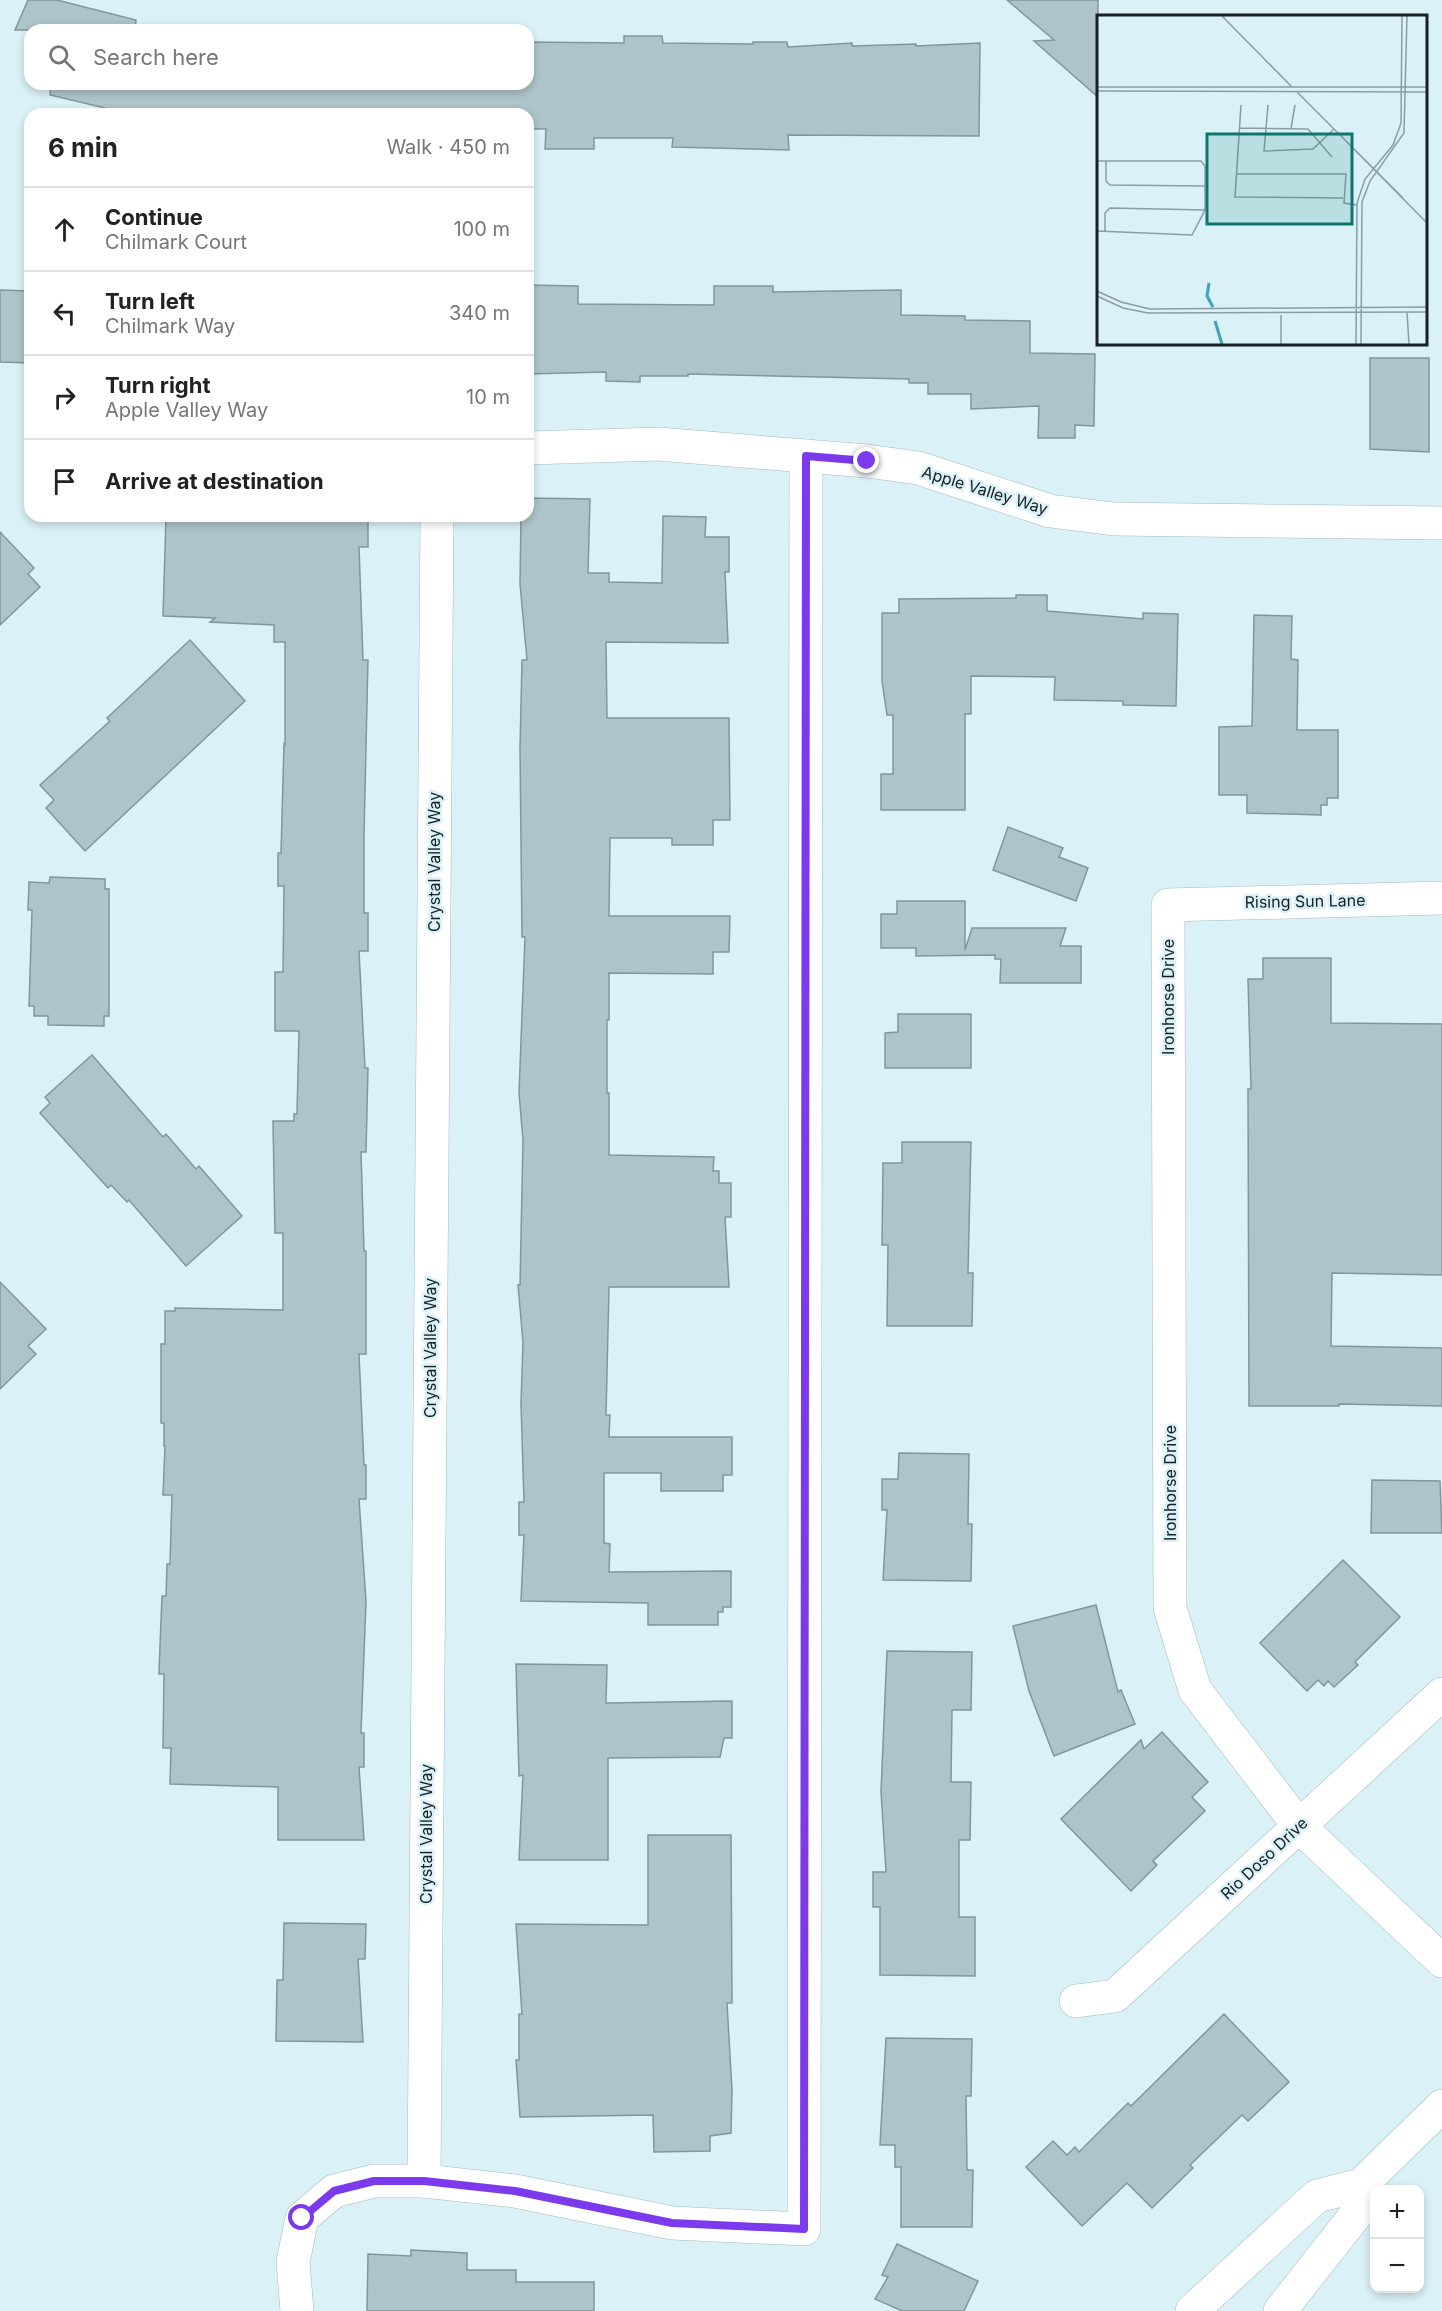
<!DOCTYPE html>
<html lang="en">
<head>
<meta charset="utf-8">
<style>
	body { margin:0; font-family:Inter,sans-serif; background:#f2f2f2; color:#222 }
	.controls { position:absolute; right:18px; bottom:18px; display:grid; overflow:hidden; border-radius:12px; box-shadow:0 3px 9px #0003 }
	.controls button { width:54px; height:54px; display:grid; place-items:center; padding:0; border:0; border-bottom:2px solid #e0e0e0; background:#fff; color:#222; font:30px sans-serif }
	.stop { position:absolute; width:18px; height:18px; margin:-14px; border:4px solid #7c3aed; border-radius:50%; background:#fff }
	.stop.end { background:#7c3aed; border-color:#fff; box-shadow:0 2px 6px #0008 }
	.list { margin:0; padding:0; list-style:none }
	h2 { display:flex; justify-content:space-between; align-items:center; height:78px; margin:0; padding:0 24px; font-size:26px }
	h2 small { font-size:20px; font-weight:400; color:#767676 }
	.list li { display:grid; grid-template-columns:39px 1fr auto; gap:18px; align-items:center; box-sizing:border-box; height:84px; padding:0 24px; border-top:2px solid #e0e0e0 }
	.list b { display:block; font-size:22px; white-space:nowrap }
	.list p { margin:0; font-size:20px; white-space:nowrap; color:#767676 }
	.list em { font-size:20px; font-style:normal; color:#767676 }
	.icon { flex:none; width:33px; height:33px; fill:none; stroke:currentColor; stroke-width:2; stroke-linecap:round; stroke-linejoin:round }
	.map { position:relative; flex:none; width:1442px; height:2311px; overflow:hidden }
	.search { position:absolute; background:#fff; box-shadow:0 3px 9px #0003; left:24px; top:24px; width:510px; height:66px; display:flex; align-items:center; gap:15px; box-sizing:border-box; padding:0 21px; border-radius:18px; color:#767676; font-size:22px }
	.panel { position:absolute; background:#fff; box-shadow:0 3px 9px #0003; left:24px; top:108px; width:510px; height:414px; border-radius:18px }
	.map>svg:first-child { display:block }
	.building { fill:#acc4ca; stroke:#81979c; stroke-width:1.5 }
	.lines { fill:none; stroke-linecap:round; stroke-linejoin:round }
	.minor-casing { stroke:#a3bbc0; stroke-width:34 }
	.minor { stroke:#fff; stroke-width:33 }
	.route { stroke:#7c3aed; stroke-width:8 }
	.labels { text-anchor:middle; stroke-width:5; stroke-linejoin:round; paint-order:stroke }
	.street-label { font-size:16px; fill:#172022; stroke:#d9f1f7 }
	.inset-river { fill:none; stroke:#3fa2b6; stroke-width:3 }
	.inset-road { fill:none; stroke:#8b9da2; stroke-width:1.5 }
	.view { fill:#0f766e; fill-opacity:0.15; stroke:#0f766e; stroke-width:3 }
	.inset-edge { fill:none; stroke:#172022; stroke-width:3 }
</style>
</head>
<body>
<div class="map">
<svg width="1442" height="2311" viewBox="0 0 1442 2311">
	<rect width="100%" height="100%" fill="#d9f1f7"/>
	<g class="building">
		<path d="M28,0H57L136,20L135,30H15Z"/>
		<path d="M1007,0H1098V97L1034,41L1054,40Z"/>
		<path d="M624,36H662L663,43L753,44V42H787L788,47L852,43V46L916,44V46L980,43L979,136L788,135L789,150L672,147L673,138H594V149H545L546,129H528V114H130L50,95L51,84H528V42L624,43Z"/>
		<path d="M528,285L578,286V304L714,305V286H773V292L901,290V315L965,316V320L1030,321V353L1095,354L1094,426L1075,425V438H1038L1039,406L971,409V394H928V383H909V379L688,374V376H640V382L606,381V372L528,374Z"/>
		<path d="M0,290L30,291V363L0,362Z"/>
		<path d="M1370,358H1429V452L1370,449Z"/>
		<path d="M528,498L590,499L588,573H609V582L662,583L663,516L706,517L705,537H729V572H725L728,643L606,642L607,718H729L730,820H713V845H672V838H610L609,916H730L729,952H713V974L609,973V1020H607V1093H609V1155L714,1157L713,1171H719V1183H731V1217H725L729,1287H609L606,1415H610L609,1437H732V1475H723V1491H661V1473H604V1543L610,1544L609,1572L731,1571V1607H723V1612H718V1625H648V1603L521,1601L524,1535H519V1502H524L521,1404L523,1342L518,1285H520L523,1140L519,1093L525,937H522L520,748L522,660H527L520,584L521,516H528Z"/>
		<path d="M166,516H368V547H359L363,660H368L364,835V913H368V951H359L365,1068H368L366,1152H361L364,1251H366V1354H359L364,1465H366V1499H359L366,1601L361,1733H364V1767H359L364,1840H278V1787L170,1784L171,1748H163L164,1674H159L160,1646L162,1596H166L167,1564H170L172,1495H163L165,1446H164V1423H161V1344H165V1311H175V1308L283,1310V1233H275L273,1121H294V1114H297L299,1031H275V972H283L284,886H278V853H281L284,744L285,745V642H274V625L210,622L215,618L163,616Z"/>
		<path d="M0,532L34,568L28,574L40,587L0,625Z"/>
		<path d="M1016,595H1047V611L1143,619V613L1178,614L1176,706L1123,705V701L1054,700L1055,677L971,676V714H965V810H881V774H893V715H887L882,681V613H899V599L1016,598Z"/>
		<path d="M1254,615L1292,616L1291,659L1298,660L1297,730H1338V798H1327V805H1321V815L1247,813V795H1219V727L1252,726Z"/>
		<path d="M190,640L245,701L85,851L46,808L54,800L40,785L110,721L107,718Z"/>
		<path d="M1008,827L1063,848L1059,857L1088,868L1076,901L993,870Z"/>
		<path d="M50,877L105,879V889H109V1016H104V1026L48,1025V1016H34V1006H29L32,910H28L29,882L49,883Z"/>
		<path d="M897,901H965V950L972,928H1066L1060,946H1081V983H1000L1001,959H995V955L916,956V948H881V914H897Z"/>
		<path d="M1263,958H1331V1023L1442,1024V1275L1332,1273L1331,1346L1442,1348V1406L1339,1404V1406H1249L1248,1089H1251L1248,979H1263Z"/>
		<path d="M898,1014H971V1068H885V1033L898,1032Z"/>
		<path d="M92,1055L163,1137L166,1134L196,1169L199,1166L242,1216L186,1266L129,1200L127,1202L111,1185L108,1188L40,1113L50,1103L45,1097Z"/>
		<path d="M902,1142H971L968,1273H973L972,1326H887L888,1245H882L883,1163H902Z"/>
		<path d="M0,1282L46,1329L28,1346L36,1354L0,1389Z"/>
		<path d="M899,1453L969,1454L968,1524H972L971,1581L883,1580L887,1510H882V1479H898Z"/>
		<path d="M1372,1480L1440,1481L1442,1533H1371Z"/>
		<path d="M1343,1560L1400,1617L1355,1662L1358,1665L1334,1687L1328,1681L1324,1686L1318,1680L1307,1691L1260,1643Z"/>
		<path d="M1096,1605L1118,1692L1121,1690L1135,1724L1054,1756L1029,1691L1013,1626Z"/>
		<path d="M887,1651L972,1652L971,1710H952L951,1782H971L970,1840H959V1917H975V1976L880,1975V1907H873V1872H886L881,1791Z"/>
		<path d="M516,1664L607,1665L606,1703L732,1701V1738H724L720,1757L608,1758V1860H519L523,1775L519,1776Z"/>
		<path d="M1162,1732L1208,1782L1192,1797L1205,1811L1153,1861L1157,1865L1131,1891L1061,1819L1141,1740L1144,1749Z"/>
		<path d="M648,1835H731L732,2003H727L732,2090L731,2133L710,2136V2151L654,2152L653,2115L520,2117L516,2060H519V2014H522L516,1924L648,1925Z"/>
		<path d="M284,1923L366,1924L365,1959H358L363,2042L276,2041L277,1980H283Z"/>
		<path d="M1224,2014L1289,2082L1248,2121L1242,2115L1190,2165L1193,2168L1152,2208L1127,2183L1082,2226L1026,2167L1053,2141L1067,2155L1075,2147L1079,2152L1128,2103L1131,2106Z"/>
		<path d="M886,2038L972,2039L971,2096H966L967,2170H973L972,2227H901V2167H895V2145H880Z"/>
		<path d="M897,2244L978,2281L964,2311H902L875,2299L888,2277L882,2275Z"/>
		<path d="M411,2250L467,2253V2270H516V2282H594V2311H367L368,2254L411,2256Z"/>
	</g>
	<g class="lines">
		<defs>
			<g id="minor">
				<path d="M528,448L658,444L867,461L918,468L1050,511L1114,519L1442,523"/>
				<path d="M1442,898L1168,905L1170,1608L1195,1690L1299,1826L1442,1961"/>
				<path d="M1076,2001L1115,1996L1442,1694"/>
				<path d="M424,2181L437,516"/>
				<path d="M297,2311L293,2262L302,2218L334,2191L374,2181H424L515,2191L672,2223L804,2229L806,456"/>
				<path d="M1192,2311L1317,2196L1361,2185L1442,2106"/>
				<path d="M1280,2311L1357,2213L1361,2185"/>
			</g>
		</defs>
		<use href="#minor" class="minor-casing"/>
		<use href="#minor" class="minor"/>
	</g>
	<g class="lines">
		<path class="route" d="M302,2218L334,2191L374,2181H424L515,2191L672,2223L804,2229L806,456L867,461"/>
	</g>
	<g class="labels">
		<g class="street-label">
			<text transform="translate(985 490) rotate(17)" y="6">Apple Valley Way</text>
			<text transform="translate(434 862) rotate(-90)" y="6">Crystal Valley Way</text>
			<text transform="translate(1305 901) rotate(-1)" y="6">Rising Sun Lane</text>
			<text transform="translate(1168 997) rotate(-90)" y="6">Ironhorse Drive</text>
			<text transform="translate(430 1348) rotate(-90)" y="6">Crystal Valley Way</text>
			<text transform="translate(1170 1483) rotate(-90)" y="6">Ironhorse Drive</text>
			<text transform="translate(426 1834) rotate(-90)" y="6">Crystal Valley Way</text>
			<text transform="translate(1264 1858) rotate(-43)" y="6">Rio Doso Drive</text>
		</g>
	</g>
	<g transform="translate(1097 15)">
		<rect width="330" height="330" fill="#d9f1f7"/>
		<path class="inset-river" d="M112,268L110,281L116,292M118,306L125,329"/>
		<path class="inset-road" d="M125,1L195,72M0,72H330M0,76L330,77M200,77L306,183M144,90L138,182L246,183M171,90L167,136L216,134L237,114M143,113L211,114L235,142M194,113L198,90M247,124L330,208M0,146H104L108,151V195L95,220L0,216M9,146V166L13,170L108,171M139,159H249L247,188L260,190M8,216V198L13,193L108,195M0,276L24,287L53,294L330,292M0,281L26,293L51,298L330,297M310,297L312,329M184,329V300M259,329L260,188L268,164L296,130L304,108L305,1M264,329L265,187L273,166L307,118L310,1"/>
		<path class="view" d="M110,119H255V209H110Z"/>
		<rect width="330" height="330" class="inset-edge"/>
	</g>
</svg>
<div class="controls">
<button>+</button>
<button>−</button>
</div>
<div class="stop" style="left:302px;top:2218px"></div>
<div class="stop end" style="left:867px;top:461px"></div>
<div class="search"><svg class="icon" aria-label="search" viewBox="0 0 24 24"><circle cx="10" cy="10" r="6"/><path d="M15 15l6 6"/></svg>Search here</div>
<section class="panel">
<h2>6 min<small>Walk · 450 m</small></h2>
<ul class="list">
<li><svg class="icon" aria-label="ahead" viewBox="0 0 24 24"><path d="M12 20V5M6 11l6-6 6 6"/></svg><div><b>Continue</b><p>Chilmark Court</p></div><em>100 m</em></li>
<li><svg class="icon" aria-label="left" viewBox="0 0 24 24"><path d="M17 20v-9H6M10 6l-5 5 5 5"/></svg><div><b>Turn left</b><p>Chilmark Way</p></div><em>340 m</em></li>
<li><svg class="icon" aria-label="right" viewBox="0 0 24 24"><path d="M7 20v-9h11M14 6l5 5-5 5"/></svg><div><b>Turn right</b><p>Apple Valley Way</p></div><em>10 m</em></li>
<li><svg class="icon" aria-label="arrive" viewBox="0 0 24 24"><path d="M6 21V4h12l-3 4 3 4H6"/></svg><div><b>Arrive at destination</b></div></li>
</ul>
</section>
</div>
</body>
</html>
